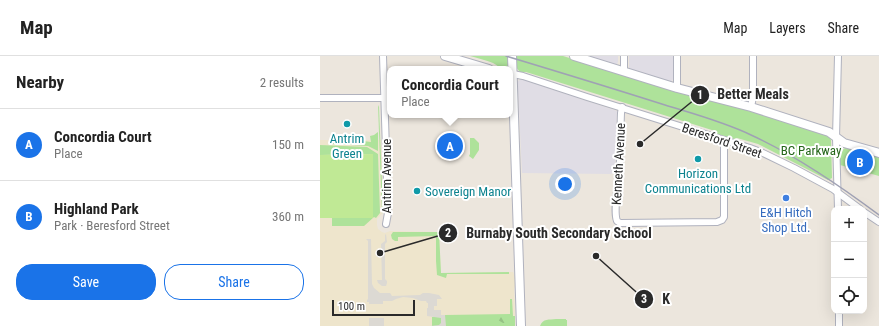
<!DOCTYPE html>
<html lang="en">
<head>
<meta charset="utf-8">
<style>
	body { margin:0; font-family:"Roboto Condensed",sans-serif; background:#f6f6f6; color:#222 }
	.controls { position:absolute; right:12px; bottom:12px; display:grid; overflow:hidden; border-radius:8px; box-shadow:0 4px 16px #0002 }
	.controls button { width:36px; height:36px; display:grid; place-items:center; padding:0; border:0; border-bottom:1px solid #e0e0e0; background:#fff; color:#222; font:20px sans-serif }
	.scale { position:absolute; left:12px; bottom:10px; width:83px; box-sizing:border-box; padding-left:4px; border:2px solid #2a2a2a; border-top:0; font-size:11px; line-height:14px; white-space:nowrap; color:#2a2a2a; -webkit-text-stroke:3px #fff; paint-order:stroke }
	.you { position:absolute; left:245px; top:128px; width:14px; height:14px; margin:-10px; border:3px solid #fff; border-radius:50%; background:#1a73e8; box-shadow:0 0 0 6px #1a73e833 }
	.badge { display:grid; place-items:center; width:26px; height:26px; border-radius:50%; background:#1a73e8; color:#fff; font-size:13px; font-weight:700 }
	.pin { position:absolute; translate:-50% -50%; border:2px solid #fff; box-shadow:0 1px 4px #0006 }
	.popup { position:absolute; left:67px; top:10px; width:126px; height:52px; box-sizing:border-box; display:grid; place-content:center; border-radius:8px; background:#fff; filter:drop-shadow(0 1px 3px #0005); font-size:13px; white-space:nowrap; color:#767676 }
	.popup b { font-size:15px; color:#222 }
	.popup::after { content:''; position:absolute; left:50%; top:100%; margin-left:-8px; border:8px solid transparent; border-top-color:#fff }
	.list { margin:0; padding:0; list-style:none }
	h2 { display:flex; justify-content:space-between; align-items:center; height:52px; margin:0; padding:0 16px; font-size:17px }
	h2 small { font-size:13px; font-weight:400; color:#767676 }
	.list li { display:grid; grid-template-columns:26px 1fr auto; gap:12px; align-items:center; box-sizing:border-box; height:72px; padding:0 16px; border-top:1px solid #e0e0e0 }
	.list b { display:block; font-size:15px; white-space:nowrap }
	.list p { margin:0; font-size:13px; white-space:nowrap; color:#767676 }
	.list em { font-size:13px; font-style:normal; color:#767676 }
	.actions { display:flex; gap:8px; padding:12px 16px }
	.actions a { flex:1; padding:9px 0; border:1px solid #1a73e8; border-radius:16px; text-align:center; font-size:14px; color:#1a73e8 }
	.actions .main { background:#1a73e8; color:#fff }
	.icon { flex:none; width:22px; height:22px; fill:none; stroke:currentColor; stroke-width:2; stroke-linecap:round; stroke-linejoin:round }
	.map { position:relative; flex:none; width:559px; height:270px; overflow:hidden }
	header { display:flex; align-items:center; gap:24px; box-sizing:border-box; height:56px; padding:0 20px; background:#fff; border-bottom:1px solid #e0e0e0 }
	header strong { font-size:19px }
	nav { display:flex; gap:22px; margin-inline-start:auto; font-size:14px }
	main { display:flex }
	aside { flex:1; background:#fff }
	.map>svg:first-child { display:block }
	.industrial { fill:#e0dde5 }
	.education { fill:#eee5cc }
	.grass { fill:#aee29a }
	.forest { fill:url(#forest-firs) }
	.pitch { fill:#c0e995 }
	.plaza { fill:#dcd9d3 }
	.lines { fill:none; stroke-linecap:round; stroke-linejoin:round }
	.minor-casing { stroke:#b0b2be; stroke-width:8 }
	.tertiary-casing { stroke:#b0b2be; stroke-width:10 }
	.minor { stroke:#fff; stroke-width:6 }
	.tertiary { stroke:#fff; stroke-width:8 }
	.rail { stroke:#9fa1b4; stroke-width:1.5 }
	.culture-dot { fill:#0f9aa8; stroke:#fff; stroke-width:1.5 }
	.shop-dot { fill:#3f7fe0; stroke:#fff; stroke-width:1.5 }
	.labels { text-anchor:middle; stroke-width:4; stroke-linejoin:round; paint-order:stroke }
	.culture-label { font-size:13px; fill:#0d838f; stroke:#fff }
	.street-label { font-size:13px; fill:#2a2a2a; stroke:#fff }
	.park-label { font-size:13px; fill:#26671b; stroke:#fff }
	.shop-label { font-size:13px; fill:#366cbe; stroke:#fff }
	.leader { fill:none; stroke:#2a2a2a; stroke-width:1.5 }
	.callout-dot { fill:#2a2a2a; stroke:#fff; stroke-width:1.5 }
	.mark-label { font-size:12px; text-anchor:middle; font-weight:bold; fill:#fff }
	.callout-label { font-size:14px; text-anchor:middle; font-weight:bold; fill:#2a2a2a; stroke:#fff; stroke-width:4; stroke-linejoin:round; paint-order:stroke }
</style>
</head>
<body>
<header>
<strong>Map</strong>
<nav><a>Map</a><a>Layers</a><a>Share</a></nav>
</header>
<main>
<aside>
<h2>Nearby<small>2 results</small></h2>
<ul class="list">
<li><span class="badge">A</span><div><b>Concordia Court</b><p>Place</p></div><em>150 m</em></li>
<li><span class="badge">B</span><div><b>Highland Park</b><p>Park · Beresford Street</p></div><em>360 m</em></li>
</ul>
<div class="actions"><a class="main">Save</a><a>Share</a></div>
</aside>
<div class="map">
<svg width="559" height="270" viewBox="0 0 559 270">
	<defs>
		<pattern id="forest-firs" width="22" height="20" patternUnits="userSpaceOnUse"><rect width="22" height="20" fill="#aee29a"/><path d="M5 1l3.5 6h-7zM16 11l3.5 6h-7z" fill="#96c285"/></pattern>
	</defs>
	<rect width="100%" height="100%" fill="#ece6dd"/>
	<g class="industrial">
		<path d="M262,0H298V6L297,8L293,9Z"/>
		<path d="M309,0H354L353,23L352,25L349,26L311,14L309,12Z"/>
		<path d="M201,23L297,55L295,114L294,117L290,118L202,117L198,35L196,27L198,25Z"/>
	</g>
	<path class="education" d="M0,84H61L64,153L62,158L57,163V169L58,173L62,176L65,177L70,175L119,176L121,217L193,216L195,221L196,228L194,233L195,260L112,261V270H0Z"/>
	<g class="grass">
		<path d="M150,0H189V8L186,12C180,12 178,10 173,7C166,4 157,2 150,0Z"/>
		<path d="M195,0H243L334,28L426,53L506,79L510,82L511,84L512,122L508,124L438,88L417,82L414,83L397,78L395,75L206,16H200L196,11Z"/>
		<path d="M58,49L59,51L63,153L62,158Z"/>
		<path d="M58,76V95L48,90L12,88V85H15V83L37,85L38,83H43V85L51,86L50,80L54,79Z"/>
		<path d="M150,82H154L159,87V94L153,103L149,100L150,98Z"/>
		<path d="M0,89L47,91L58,98L60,157L56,162L54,161L44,170H12V162H53V98L0,99Z"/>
		<path d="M529,91L559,101V120L520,109C520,102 520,96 525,92Z"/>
		<path d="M73,176H119L121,217L189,216V218H127L126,222L117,219L116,205V180L78,181V185H75L72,183L71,179Z"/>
		<path d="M190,243H192L193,260H195V270H112V261H125V259L190,258Z"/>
		<path d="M236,263H246V264H247V270H220C223,262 229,264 236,263Z"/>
	</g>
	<path class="forest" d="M173,261H191L193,270H188Z"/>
	<path class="pitch" d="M53,98V162H0V99Z"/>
	<g class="plaza">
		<path d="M66,178L67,186L65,188V223L67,225V227L66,230H62L58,227L57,224H62L61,188L65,185V179Z"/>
		<path d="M46,183H51L52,228L54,232L60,237H70L72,240L100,239L103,237H109L119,239L122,243H117V250H114V254H121V259H125L126,270H110L119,269L121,267V262L107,260V252H108V247H107L106,245H101L93,242L83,241L76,243L72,245H63V248H49V246H47V244L48,243V185Z"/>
		<rect x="49" y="262" width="15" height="8"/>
	</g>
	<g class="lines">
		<defs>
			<g id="minor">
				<path d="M63,0L68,157L66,168"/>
				<path d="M304,0V15"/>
				<path d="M518,0L516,82L518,153"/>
				<path d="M193,18L203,20L267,41L430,92L443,97L474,112L513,133L540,153"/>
				<path d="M357,32V0"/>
				<path d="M0,42H65"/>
				<path d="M302,51L301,57C300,78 301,99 299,119C298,131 293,155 297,165L300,167L397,166L402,164L404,161V84"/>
				<path d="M431,51L433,41V0"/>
				<path d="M544,156L559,166"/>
				<path d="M519,255V270"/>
			</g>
			<g id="tertiary">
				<path d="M125,0L169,13"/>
				<path d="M192,0L201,270"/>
				<path d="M254,0L357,32L431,51L509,76L524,87L559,97"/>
			</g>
		</defs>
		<use href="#minor" class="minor-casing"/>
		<use href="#tertiary" class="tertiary-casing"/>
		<use href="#minor" class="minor"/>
		<use href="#tertiary" class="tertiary"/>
		<path class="rail" d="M186,0C239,16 292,32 345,49C374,58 404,66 431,79C477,100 519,129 559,159"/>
	</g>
	<g class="culture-dot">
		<circle cx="27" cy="68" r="4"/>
		<circle cx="378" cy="103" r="4"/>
		<circle cx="97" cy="135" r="4"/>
	</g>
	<circle class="shop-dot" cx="466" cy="142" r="4"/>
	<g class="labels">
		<g class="culture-label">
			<text x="27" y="87">Antrim<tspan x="27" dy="15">Green</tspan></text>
			<text x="378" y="122">Horizon<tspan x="378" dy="15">Communications Ltd</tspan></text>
			<text x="105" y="140" text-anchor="start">Sovereign Manor</text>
		</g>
		<g class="street-label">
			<text transform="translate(402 84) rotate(19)" y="5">Beresford Street</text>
			<text transform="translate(298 108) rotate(-87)" y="5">Kenneth Avenue</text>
			<text transform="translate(66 120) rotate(-90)" y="5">Antrim Avenue</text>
		</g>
		<g class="park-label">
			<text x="491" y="99">BC Parkway</text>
		</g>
		<g class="shop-label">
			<text x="466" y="161">E&amp;H Hitch<tspan x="466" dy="15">Shop Ltd.</tspan></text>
		</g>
	</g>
	<path class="leader" d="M320 88L380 39M60 197L128 177M276 200L324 243"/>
	<g class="callout-dot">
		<circle cx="320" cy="88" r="4"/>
		<circle cx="60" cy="197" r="4"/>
		<circle cx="276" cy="200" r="4"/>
		<circle cx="380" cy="39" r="10"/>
		<circle cx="128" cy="177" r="10"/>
		<circle cx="324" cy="243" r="10"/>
	</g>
	<g class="mark-label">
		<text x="380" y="43">1</text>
		<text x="128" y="181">2</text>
		<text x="324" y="247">3</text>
	</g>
	<g class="callout-label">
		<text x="433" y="43">Better Meals</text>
		<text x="239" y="182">Burnaby South Secondary School</text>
		<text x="346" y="248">K</text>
	</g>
</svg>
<div class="controls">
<button>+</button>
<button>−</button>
<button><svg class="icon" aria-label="locate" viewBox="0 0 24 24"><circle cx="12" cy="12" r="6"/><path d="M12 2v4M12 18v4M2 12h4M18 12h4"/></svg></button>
</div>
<div class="scale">100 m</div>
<div class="you"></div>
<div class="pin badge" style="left:130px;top:90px">A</div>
<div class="popup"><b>Concordia Court</b>Place</div>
<div class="pin badge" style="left:540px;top:106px">B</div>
</div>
</main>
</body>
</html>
